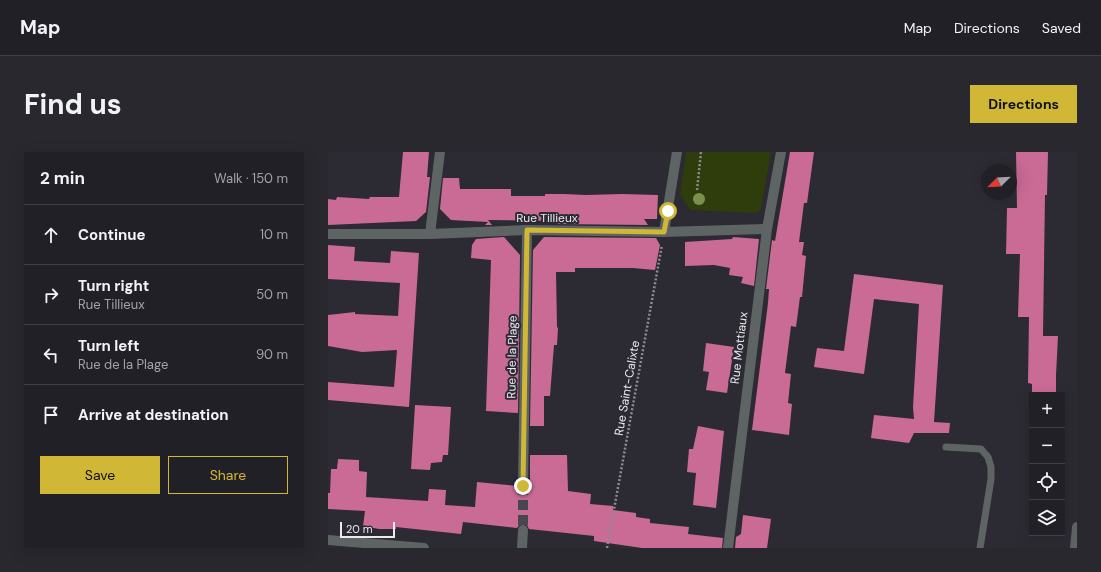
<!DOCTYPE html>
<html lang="en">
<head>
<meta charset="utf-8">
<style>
	body { margin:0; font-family:"DM Sans",sans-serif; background:#29282e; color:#f1f3f6 }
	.controls { position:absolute; right:12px; bottom:12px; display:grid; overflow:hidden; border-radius:0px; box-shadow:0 4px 16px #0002 }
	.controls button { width:36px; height:36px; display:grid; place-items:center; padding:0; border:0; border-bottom:1px solid #3e3e43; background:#212026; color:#f1f3f6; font:20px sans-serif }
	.compass { position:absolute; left:653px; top:12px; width:36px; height:36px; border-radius:50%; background:#212026; box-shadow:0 4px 16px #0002; rotate:246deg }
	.scale { position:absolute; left:12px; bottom:10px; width:55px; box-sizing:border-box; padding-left:4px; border:2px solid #eae9ef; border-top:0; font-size:11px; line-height:14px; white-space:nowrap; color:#eae9ef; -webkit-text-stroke:3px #2c2a33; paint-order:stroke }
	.stop { position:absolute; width:12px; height:12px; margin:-9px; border:3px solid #d0b736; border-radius:50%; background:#fff }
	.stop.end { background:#d0b736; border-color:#fff; box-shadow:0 1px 4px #0008 }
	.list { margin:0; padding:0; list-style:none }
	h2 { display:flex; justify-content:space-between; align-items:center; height:52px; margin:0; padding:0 16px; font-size:17px }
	h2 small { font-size:13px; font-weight:400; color:#a2a3a7 }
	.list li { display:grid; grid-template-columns:26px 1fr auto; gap:12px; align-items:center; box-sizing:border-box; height:60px; padding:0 16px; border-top:1px solid #3e3e43 }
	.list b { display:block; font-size:15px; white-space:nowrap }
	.list p { margin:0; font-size:13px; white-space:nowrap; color:#a2a3a7 }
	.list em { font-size:13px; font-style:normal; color:#a2a3a7 }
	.actions { display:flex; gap:8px; padding:12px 16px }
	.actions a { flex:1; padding:9px 0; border:1px solid #d0b736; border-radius:0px; text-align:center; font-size:14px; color:#d0b736 }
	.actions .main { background:#d0b736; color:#111 }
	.icon { flex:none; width:22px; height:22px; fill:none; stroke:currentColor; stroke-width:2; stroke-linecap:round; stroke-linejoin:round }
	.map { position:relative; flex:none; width:749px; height:396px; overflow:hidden; border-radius:0px }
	header { display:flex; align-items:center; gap:24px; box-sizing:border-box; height:56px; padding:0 20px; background:#212026; border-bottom:1px solid #3e3e43 }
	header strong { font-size:19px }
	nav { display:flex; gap:22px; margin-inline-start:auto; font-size:14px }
	.intro { display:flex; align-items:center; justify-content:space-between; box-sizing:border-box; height:96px; padding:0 24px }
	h1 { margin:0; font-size:28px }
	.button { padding:10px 18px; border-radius:0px; background:#d0b736; color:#111; font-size:14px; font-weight:700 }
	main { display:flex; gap:24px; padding:0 24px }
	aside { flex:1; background:#212026; border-radius:0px; box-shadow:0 4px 16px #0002 }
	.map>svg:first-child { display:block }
	.green { fill:#2f3c0c }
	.building { fill:#ca6b95 }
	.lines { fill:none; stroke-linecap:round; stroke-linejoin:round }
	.street-tunnel { stroke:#48474f; stroke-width:10; stroke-dasharray:10 5; stroke-linecap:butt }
	.path { stroke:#8e8c94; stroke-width:2.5; stroke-dasharray:2 2; stroke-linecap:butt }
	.lane { stroke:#5e6463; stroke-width:7 }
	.street { stroke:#5e6463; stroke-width:10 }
	.tree { fill:#7c904d }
	.route { stroke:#d0b736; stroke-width:5 }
	.labels { text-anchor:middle; stroke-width:4; stroke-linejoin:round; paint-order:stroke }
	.street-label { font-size:12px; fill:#eae9ef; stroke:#2c2a33 }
</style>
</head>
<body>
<header>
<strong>Map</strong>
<nav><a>Map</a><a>Directions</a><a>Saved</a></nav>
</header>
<div class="intro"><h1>Find us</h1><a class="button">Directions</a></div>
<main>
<aside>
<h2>2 min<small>Walk · 150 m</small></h2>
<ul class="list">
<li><svg class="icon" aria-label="ahead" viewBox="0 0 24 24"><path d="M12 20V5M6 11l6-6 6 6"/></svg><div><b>Continue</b></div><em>10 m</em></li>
<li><svg class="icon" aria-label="right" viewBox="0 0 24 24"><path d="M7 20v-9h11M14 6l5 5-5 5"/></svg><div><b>Turn right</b><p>Rue Tillieux</p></div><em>50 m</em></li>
<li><svg class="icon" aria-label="left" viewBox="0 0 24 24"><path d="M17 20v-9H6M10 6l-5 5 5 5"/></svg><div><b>Turn left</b><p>Rue de la Plage</p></div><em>90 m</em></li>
<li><svg class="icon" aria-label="arrive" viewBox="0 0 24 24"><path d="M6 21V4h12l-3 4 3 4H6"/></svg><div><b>Arrive at destination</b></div></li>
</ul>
<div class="actions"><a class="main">Save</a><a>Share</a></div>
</aside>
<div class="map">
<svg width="749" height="396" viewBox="0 0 749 396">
	<rect width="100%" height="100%" fill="#2c2a33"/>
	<path class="green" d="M358,0H443L433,57L429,61L362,58L352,42Z"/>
	<g class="building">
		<path d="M75,0H101L99,25H102L98,60L88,69L0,73V47L8,48L9,45L41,47L42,45H71Z"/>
		<path d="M462,0H486L479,51H476L471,90H476L474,103L478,104L474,145H472L468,175L463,174L457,221L463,222L460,251L464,252L461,283L424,278L440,151L441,137H438L444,88L447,89Z"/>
		<path d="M688,0H720L719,43H717L715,184H730L728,223V243H704V232L700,231L701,165H690L692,102H678L679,56H689Z"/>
		<path d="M115,26H131L132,37H183V44H217V42H236L258,43L294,42L330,43L329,67H316L320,73L227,72L229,69L160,68L164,73H157L160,70L123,68L112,57Z"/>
		<path d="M176,85L192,103L190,261L158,259L163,108L143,106L144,93L148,87Z"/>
		<path d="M216,85L328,86L332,93L327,118L305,116H247V120H228L229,175L230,176L229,193H226L222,244H216V274H202L205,98Z"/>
		<path d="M405,85L431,87L426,134L413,131L415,125L401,123L402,116L386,113L357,114V90L404,87Z"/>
		<path d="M0,93L27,95L26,109L62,111L63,99L91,101L81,255L0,248V230L66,235L69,198L34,200L0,194V163L27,160V162L70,164L72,131L0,127Z"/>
		<path d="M526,122L615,133L606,270L622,271L621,281H586L581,291L543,286L546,263L586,267L585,255L591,152L546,147L536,222L486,215L489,196L516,199Z"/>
		<path d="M378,191L406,195L399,241L378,238L381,220L375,219Z"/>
		<path d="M87,253L123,255L120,303H115L114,310L103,311L102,318L83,317Z"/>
		<path d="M370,274L396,279L388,356L365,353L368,321L359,320L361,297H365Z"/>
		<path d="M202,303H239L240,339L263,342L262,352L285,354V358L308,361V365L322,367V371L361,375L360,382L395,386L394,396H314L266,389V384L201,377L199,373L196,372H192L189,376L135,370L133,382L68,375V377H51L35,374L37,359L0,357V341H2L3,317H9L10,307L31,308V319L39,320L38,345L100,349L101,337L118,338L117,353L147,355L149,330L189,334L192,339L198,338L202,335Z"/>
		<path d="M415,363L443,367L439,396H407L408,385L413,382Z"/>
	</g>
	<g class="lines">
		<path class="street-tunnel" d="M195,333V378"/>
		<g class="path">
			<path d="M369,38L373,0"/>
			<path d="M279,396L334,93"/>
		</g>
		<path class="lane" d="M618,295L653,297L660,305L663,315V327L652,396"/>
		<g class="street">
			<path d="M336,80L349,0"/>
			<path d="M0,82H102L199,78L336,80L439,77"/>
			<path d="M102,82L112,0"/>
			<path d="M195,333L199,78"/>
			<path d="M0,388L96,396"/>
			<path d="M194,396L195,378"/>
			<path d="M400,396L439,77L453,0"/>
			<path d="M747,396L749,375"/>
		</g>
	</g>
	<circle class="tree" cx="371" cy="47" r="6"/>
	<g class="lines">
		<path class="route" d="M195,334L199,78L336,80L340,59"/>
	</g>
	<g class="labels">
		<g class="street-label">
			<text x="219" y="70">Rue Tillieux</text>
			<text transform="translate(411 196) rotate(-83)" y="4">Rue Mottiaux</text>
			<text transform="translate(184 205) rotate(-89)" y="4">Rue de la Plage</text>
			<text transform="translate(299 236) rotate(-80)" y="4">Rue Saint-Calixte</text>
		</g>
	</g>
</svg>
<div class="controls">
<button>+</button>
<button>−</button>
<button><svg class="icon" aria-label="locate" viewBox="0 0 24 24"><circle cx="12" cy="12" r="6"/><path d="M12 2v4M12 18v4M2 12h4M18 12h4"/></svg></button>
<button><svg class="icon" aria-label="layers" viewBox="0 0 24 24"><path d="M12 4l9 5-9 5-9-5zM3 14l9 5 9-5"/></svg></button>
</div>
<svg class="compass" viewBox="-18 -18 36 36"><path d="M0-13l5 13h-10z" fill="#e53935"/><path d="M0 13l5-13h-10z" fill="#a2a3a7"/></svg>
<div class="scale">20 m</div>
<div class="stop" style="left:340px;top:59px"></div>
<div class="stop end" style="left:195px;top:334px"></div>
</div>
</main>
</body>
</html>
